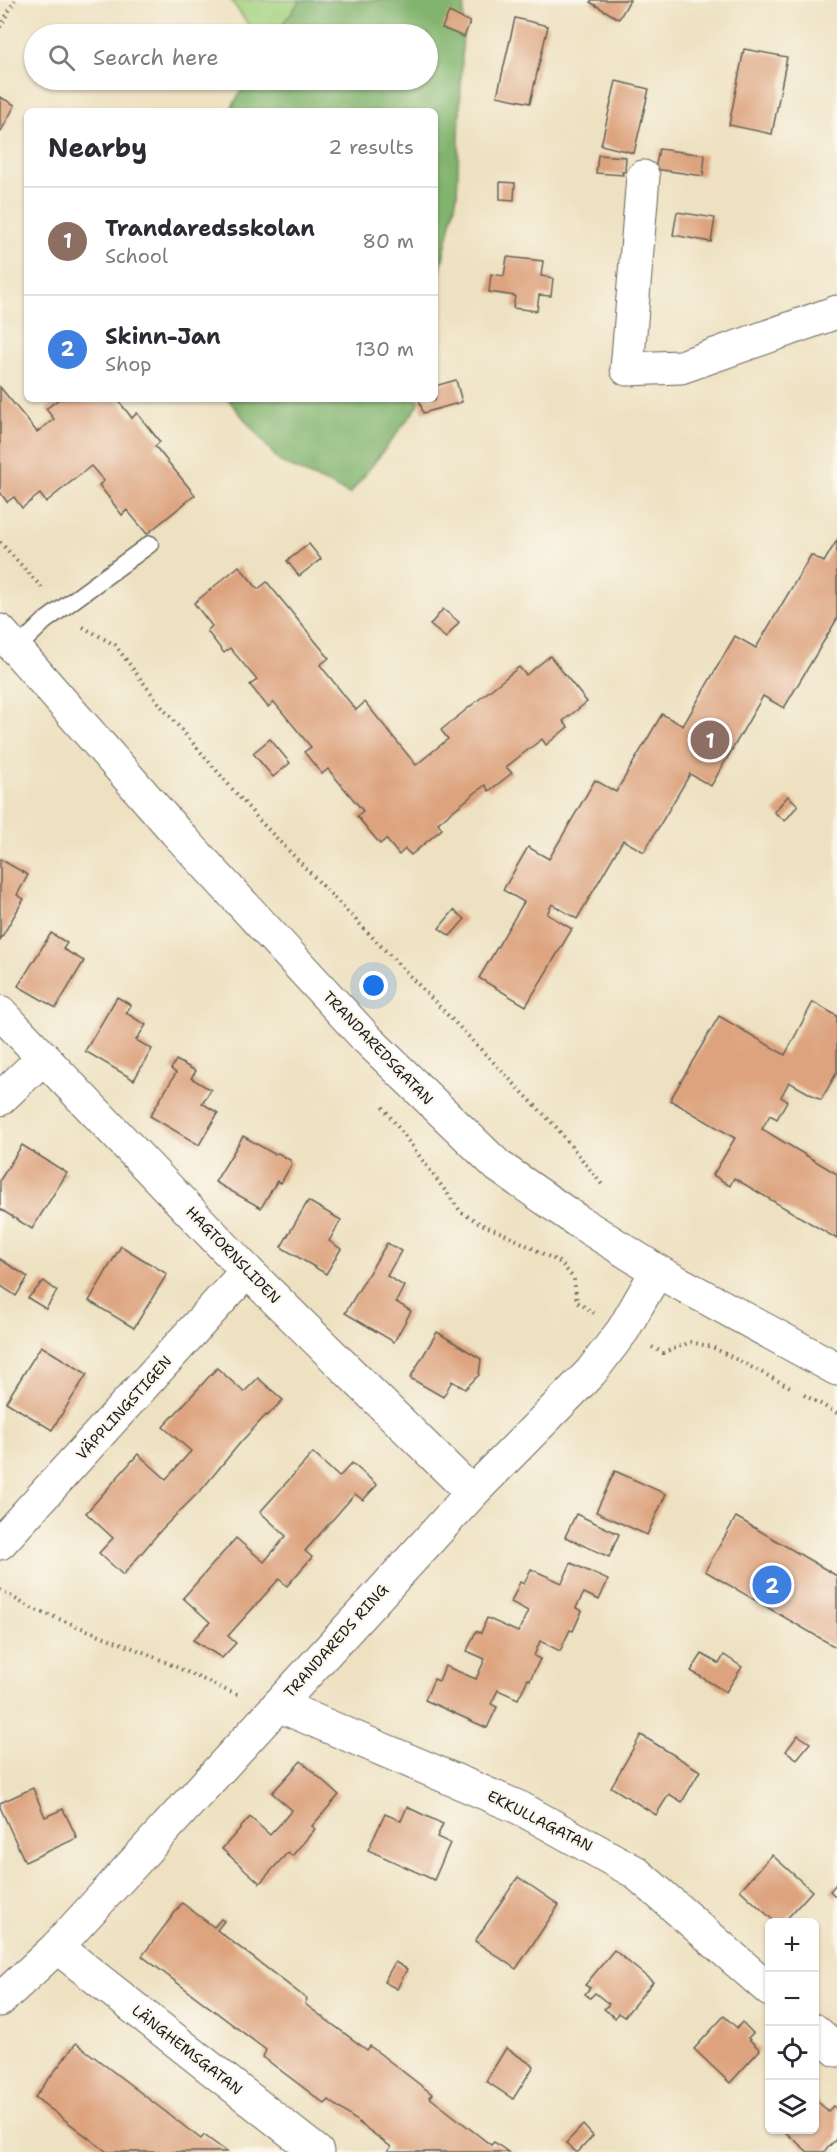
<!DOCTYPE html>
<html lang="en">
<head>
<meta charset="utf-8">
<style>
	body { margin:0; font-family:"Shantell Sans",sans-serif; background:#f2f2f3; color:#2b2b33 }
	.controls { position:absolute; right:18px; bottom:18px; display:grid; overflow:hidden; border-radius:9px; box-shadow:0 2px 4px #0004 }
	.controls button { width:54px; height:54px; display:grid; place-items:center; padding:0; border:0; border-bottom:2px solid #e1e1e2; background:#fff; color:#2b2b33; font:30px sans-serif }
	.you { position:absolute; left:374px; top:986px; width:21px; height:21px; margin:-15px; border:4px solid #fff; border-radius:50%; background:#1a73e8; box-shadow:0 0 0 9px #1a73e833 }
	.badge { display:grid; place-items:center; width:39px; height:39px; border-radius:50%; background:#b5179e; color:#fff; font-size:20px; font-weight:700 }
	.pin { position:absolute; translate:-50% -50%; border:3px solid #fff; box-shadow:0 2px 6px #0006 }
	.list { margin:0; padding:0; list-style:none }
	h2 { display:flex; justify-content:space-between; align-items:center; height:78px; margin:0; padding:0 24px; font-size:26px }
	h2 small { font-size:20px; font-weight:400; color:#7c7c81 }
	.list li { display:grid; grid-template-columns:39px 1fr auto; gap:18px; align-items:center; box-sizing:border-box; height:108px; padding:0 24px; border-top:2px solid #e1e1e2 }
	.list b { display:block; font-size:22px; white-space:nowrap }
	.list p { margin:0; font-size:20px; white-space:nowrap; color:#7c7c81 }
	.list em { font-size:20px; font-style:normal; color:#7c7c81 }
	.icon { flex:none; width:33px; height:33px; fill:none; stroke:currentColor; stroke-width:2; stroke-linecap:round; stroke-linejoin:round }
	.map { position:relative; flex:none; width:837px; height:2152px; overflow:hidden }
	.search { position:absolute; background:#fff; box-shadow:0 2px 4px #0004; left:24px; top:24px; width:414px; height:66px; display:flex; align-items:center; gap:15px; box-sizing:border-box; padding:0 21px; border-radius:33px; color:#7c7c81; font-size:22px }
	.panel { position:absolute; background:#fff; box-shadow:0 2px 4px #0004; left:24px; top:108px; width:414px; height:294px; border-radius:9px }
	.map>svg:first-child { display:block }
	.green { fill:#a3d280; stroke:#60774e; stroke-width:1.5 }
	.forest { fill:#82b46e; stroke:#4f6845; stroke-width:1.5 }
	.building { fill:#dda37e }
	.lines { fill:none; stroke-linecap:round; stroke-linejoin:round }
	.service-casing { stroke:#666156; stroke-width:19 }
	.minor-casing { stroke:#666156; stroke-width:35 }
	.tertiary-casing { stroke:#666156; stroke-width:35 }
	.path { stroke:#666156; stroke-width:4; stroke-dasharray:1.5 4.5; stroke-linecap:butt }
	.service { stroke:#fff; stroke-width:16 }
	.minor { stroke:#fff; stroke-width:33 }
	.tertiary { stroke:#fff; stroke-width:33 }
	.labels { text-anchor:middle; stroke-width:4.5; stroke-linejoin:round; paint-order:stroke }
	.street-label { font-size:15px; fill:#1c1c1c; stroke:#fbf7ec }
</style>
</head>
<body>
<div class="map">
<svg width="837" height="2152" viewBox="0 0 837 2152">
	<rect width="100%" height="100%" fill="#fbf7ec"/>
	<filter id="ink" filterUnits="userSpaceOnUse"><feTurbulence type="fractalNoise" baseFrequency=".0167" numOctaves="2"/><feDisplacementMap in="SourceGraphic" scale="12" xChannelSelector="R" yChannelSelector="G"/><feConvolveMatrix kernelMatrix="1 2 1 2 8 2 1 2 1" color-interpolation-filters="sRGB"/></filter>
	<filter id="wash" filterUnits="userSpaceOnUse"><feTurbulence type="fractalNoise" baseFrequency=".008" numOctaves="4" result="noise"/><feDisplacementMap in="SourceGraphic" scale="24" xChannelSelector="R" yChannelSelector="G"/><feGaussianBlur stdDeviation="1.35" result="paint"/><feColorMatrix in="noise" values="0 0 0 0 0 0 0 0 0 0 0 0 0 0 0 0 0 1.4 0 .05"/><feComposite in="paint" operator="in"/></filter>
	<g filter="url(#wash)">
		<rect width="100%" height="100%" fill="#eee1c1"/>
		<path class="green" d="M231,0H301L275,34H255Z"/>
		<g class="forest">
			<path d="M301,0H464L457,196L435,294V111H230L247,80H428V34H275Z"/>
			<path d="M228,399H419L418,406L350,494L280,462Z"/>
		</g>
		<g id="blocks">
			<g class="building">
				<path d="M592,0H630L619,19L590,2Z"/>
				<path d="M449,12L470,22L464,37L442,28Z"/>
				<path d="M515,18L548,26L530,103L497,96Z"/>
				<path d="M744,49L787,57L772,134L729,125Z"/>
				<path d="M616,81L649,89L634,153L601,145Z"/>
				<path d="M0,97L15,105L0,133Z"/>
				<path d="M659,149L705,155L703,176L655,169Z"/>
				<path d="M598,155L626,157L625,172H622L623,175L596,173Z"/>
				<path d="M500,182L515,183L514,200L500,199Z"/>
				<path d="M677,212L715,218L711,242L673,235Z"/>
				<path d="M507,257L543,261L541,276L553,278L551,296L539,295L537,311L513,308L515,296L489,292L491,274L504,276Z"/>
				<path d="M456,380L462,402L423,413L419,399H435V386Z"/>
				<path d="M0,387L37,432L54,419L46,409L59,399H117L132,418L137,413L160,442L155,446L195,495L147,534L127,510L122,515L99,485L104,481L91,466L46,502L40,494L22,508L14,497L7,502L0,492Z"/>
				<path d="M837,540V619L784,708L763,696L711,786L690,774L644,852L623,840L577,919L552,904L547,914L572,929L526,1006L479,978L524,902L503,890L528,847L549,859L595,780L616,792L662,714L683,726L735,636L756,648L811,555L824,562Z"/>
				<path d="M309,544L321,559L299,576L287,561Z"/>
				<path d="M239,566L258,589L267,582L329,658L320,665L356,710L365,702L416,765L448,739L441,730L519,667L526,675L550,656L587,702L563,721L568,727L546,745L542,739L506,767L512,773L489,791L485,785L438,823L442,829L411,855L405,849L399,855L386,839L380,844L357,816L363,811L328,769L322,774L304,752L311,747L274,702L268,707L250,685L257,680L230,648L224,653L207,631L212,626L194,603Z"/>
				<path d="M443,609L459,622L446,638L430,625Z"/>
				<path d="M270,739L290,763L273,777L253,753Z"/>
				<path d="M788,796L798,805L785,821L774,812Z"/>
				<path d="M0,859L28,875L17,895L24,899L0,940Z"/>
				<path d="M454,910L465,919L450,936L439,928Z"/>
				<path d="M51,933L67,943L63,949L84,961L56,1008L18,986Z"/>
				<path d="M117,997L131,1005L126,1013L146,1025L136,1040L152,1049L134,1080L85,1051Z"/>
				<path d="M813,1002L837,1016V1072L821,1100L789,1082L781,1097L787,1101L777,1119L770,1115L762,1129L837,1174V1239L734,1178L730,1186L713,1175L735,1138L670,1100L719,1016L785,1055Z"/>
				<path d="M176,1060L196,1071L191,1078L211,1090L202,1103L218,1113L199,1145L150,1116L176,1073L171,1069Z"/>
				<path d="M243,1136L274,1154L278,1153L290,1160L292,1164L281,1183L277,1181L261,1208L215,1182Z"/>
				<path d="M22,1145L67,1173L32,1229L0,1209V1180Z"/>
				<path d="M308,1201L341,1220L329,1241L341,1249L326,1274L281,1247Z"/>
				<path d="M387,1243L401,1251L387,1276L404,1286L396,1302L411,1311L394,1342L345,1313Z"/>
				<path d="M121,1246L167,1274L134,1328L89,1301Z"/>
				<path d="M0,1259L28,1277L16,1296L0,1285Z"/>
				<path d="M44,1281L57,1291L46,1309L28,1298Z"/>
				<path d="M437,1332L481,1359L479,1375L465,1389L452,1381L443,1397L410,1378Z"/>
				<path d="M41,1346L87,1374L52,1430L6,1402Z"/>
				<path d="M217,1368L244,1392L258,1378L283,1400L267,1416L266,1415L240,1443L203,1488L162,1529L123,1575L99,1553L113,1538L86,1513L138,1454L166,1479L191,1451L163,1427Z"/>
				<path d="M313,1453L339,1477L352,1463L377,1485L363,1500L355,1494L305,1551L312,1557L300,1571L287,1586L279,1579L228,1636L236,1643L222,1658L193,1640L210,1622L183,1598L236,1538L264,1562L286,1536L260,1512Z"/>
				<path d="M615,1471L666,1494L647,1535L596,1512Z"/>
				<path d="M576,1514L619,1534L609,1557L565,1537Z"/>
				<path d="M736,1517L837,1576V1648L705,1571Z"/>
				<path d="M571,1563L608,1580L599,1600L584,1593L576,1608L582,1611L573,1631L570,1630L560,1651L540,1641L534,1656L540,1659L530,1680L528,1679L518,1699L498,1690L491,1704L497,1707L487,1728L425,1700L434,1679L439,1681L445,1666L476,1679L485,1659L467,1651L476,1631L481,1633L487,1618L518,1632L528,1611L511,1602L520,1582L524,1584L531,1569L562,1583Z"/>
				<path d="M702,1654L719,1664L724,1655L742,1667L726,1692L691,1671Z"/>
				<path d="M641,1735L700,1771L682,1802L669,1794L656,1815L611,1787Z"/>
				<path d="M798,1735L810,1743L797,1759L786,1751Z"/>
				<path d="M301,1761L339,1795L312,1826L315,1829L292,1856L288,1852L260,1883L222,1849L250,1817L270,1835L281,1823L292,1810L272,1793Z"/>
				<path d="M33,1788L45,1817L63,1809L77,1838L25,1862L0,1807V1803Z"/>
				<path d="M407,1807L443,1824L437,1837L450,1843L434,1880L368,1850L385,1814L401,1821Z"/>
				<path d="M772,1855L812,1891L784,1922H775L740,1890Z"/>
				<path d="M518,1877L559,1905L516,1969L475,1941Z"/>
				<path d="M837,1883V1898L830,1891Z"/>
				<path d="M182,1903L214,1927L221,1919L224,1921L217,1930L307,1999L305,2004L367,2050L370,2046L432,2094L429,2097L491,2145L494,2142L508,2152H387L391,2147L329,2100L325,2104L263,2057L266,2050L142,1956Z"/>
				<path d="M614,1950L653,1982L624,2017L618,2013L615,2018L604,2009L609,2004L595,1993L590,1998L585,1994L590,1988L585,1985Z"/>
				<path d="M395,1962L407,1969L397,1989L384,1982Z"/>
				<path d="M724,2016L737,2028L742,2022L753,2033L748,2038L760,2050L730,2083L694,2049Z"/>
				<path d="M76,2043L201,2139L204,2135L227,2152H107L35,2097Z"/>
				<path d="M506,2048L534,2066L513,2099L486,2081Z"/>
				<path d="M814,2098L828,2111L833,2106L837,2109V2138L824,2152H808L783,2130H814Z"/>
				<path d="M583,2125L593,2136L578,2152H576L566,2143Z"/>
			</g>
		</g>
	</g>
	<g filter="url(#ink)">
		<use href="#blocks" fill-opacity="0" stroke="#666156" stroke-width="1.5"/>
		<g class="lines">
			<defs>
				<path id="service" d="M16,649L45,621L150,544"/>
				<g id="minor">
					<path d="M643,177L627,369L681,367L837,312"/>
					<path d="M0,1012L247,1271L472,1493"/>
					<path d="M0,1099L44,1057"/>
					<path d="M0,1543L247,1271"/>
					<path d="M278,1705L520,1808L635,1872L770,1990"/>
					<path d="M57,1947L317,2152"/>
					<path d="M0,2000L57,1947L472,1493L591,1372L623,1330L657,1271"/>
					<path d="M814,2030L837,2050"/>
				</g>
				<path id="tertiary" d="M0,631L176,832L367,1039L498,1166L576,1220L657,1271L837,1369"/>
			</defs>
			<use href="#service" class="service-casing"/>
			<use href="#minor" class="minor-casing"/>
			<use href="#tertiary" class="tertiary-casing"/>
			<g class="path">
				<path d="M0,27L15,0"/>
				<path d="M0,542L43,589"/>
				<path d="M83,627L115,645L161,706L260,821L556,1127L604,1187"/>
				<path d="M383,1107L461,1212L481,1224L509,1236L561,1263L574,1279L577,1302L594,1313"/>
				<path d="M652,1347L663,1353L691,1342L712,1347L792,1388"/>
				<path d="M804,1395L837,1413"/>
				<path d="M0,1590L31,1608L148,1654L230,1692L241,1695"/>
			</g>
			<use href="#service" class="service"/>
			<use href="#minor" class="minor"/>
			<use href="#tertiary" class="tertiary"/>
		</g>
	</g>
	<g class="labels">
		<g class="street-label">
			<text transform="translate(378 1048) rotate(46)" y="5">TRANDAREDSGATAN</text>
			<text transform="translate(233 1255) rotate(46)" y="5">HAGTORNSLIDEN</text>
			<text transform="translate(124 1408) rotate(-48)" y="5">VÄPPLINGSTIGEN</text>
			<text transform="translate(336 1641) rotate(-48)" y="5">TRANDAREDS RING</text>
			<text transform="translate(540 1821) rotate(27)" y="5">EKKULLAGATAN</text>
			<text transform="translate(187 2050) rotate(38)" y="5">LÄNGHEMSGATAN</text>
		</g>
	</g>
</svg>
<div class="controls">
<button>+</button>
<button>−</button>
<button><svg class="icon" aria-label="locate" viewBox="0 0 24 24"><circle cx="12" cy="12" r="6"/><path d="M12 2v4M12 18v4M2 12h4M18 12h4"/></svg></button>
<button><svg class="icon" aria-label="layers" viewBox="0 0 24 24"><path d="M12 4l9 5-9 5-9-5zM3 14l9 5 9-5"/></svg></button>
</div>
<div class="you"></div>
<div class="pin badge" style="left:710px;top:740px;background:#8d6e63">1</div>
<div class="pin badge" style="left:772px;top:1585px;background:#3f7fe0">2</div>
<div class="search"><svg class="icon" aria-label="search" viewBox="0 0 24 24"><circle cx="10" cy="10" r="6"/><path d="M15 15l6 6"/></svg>Search here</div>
<section class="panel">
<h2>Nearby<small>2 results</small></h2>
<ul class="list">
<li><span class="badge" style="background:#8d6e63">1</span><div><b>Trandaredsskolan</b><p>School</p></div><em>80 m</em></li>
<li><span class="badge" style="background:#3f7fe0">2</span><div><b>Skinn-Jan</b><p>Shop</p></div><em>130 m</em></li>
</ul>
</section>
</div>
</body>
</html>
